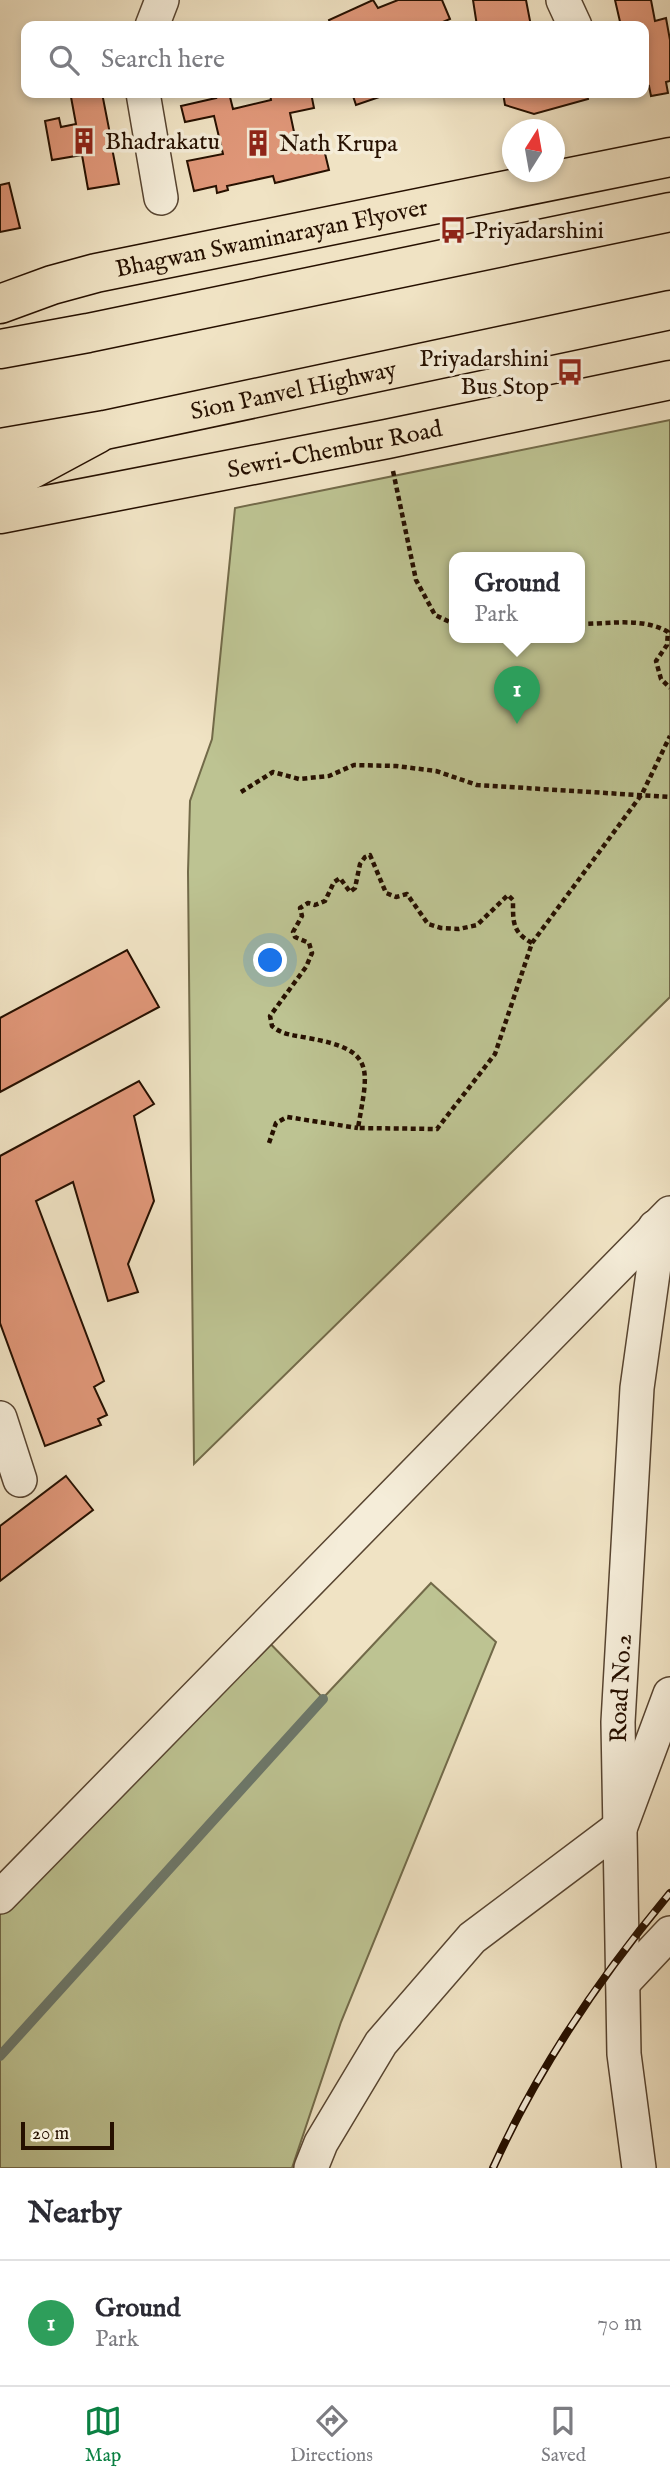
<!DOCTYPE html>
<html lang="en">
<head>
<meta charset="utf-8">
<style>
	body { margin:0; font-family:"IM FELL English",serif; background:#f7f7f7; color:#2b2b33 }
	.compass { position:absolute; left:502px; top:119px; width:63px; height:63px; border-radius:50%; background:#fff; box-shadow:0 4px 10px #0003; rotate:11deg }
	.scale { position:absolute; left:21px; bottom:18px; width:93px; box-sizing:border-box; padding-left:7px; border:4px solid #261000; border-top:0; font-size:19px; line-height:24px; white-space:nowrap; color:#261000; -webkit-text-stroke:5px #f5edd9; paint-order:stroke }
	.you { position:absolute; left:271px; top:961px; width:24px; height:24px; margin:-18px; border:5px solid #fff; border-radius:50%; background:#1a73e8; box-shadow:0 0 0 10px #1a73e833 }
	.badge { display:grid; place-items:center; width:46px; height:46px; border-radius:50%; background:#0b8043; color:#fff; font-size:23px; font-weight:700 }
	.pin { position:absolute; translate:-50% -58px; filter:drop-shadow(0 2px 4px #0008) }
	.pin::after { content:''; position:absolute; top:37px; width:24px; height:21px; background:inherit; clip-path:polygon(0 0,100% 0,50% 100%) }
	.popup { position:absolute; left:449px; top:552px; width:136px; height:91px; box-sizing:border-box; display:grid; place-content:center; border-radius:14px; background:#fff; filter:drop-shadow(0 2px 5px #0005); font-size:23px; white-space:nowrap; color:#7c7c81 }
	.popup b { font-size:26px; color:#2b2b33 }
	.popup::after { content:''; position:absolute; left:50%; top:100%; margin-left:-14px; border:14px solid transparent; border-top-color:#fff }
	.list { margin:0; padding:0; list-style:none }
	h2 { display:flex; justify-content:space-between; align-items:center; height:91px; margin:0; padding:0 28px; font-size:30px }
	h2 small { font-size:23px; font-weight:400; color:#7c7c81 }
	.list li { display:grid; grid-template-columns:46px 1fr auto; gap:21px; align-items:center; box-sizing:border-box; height:126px; padding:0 28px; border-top:2px solid #e1e1e2 }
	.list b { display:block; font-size:26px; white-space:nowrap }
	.list p { margin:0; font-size:23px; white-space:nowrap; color:#7c7c81 }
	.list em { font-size:23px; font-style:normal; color:#7c7c81 }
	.icon { flex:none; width:38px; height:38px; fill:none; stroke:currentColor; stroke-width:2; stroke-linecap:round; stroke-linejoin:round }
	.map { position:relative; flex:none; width:670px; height:2168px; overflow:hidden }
	.search { position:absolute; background:#fff; box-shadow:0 4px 10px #0003; left:21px; right:21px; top:21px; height:77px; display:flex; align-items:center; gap:18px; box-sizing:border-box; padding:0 24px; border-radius:14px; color:#7c7c81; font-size:26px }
	.sheet { height:217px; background:#fff }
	nav { display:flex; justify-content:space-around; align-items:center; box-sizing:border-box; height:98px; border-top:2px solid #e1e1e2; background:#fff; font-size:19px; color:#7c7c81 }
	nav a { display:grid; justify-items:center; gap:4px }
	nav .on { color:#0b8043 }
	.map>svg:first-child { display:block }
	.green { fill:#bdc392; stroke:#726a49; stroke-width:2; fill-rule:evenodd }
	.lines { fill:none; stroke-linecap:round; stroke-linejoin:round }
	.stream { stroke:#6c786b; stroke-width:10 }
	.building { fill:#e09779; stroke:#261000; stroke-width:2 }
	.minor-casing { stroke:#584531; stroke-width:36 }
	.major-casing { stroke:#261000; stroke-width:41 }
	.highway-casing { stroke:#261000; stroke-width:41 }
	.path { stroke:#261000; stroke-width:4.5; stroke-dasharray:5 3.5; stroke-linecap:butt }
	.minor { stroke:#f5edd9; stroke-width:33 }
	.major { stroke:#f0e3c4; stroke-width:38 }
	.highway { stroke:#f0e3c4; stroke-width:38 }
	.rail-casing { stroke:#261000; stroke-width:8 }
	.rail { stroke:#f5edd9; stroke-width:5; stroke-dasharray:16; stroke-linecap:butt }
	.labels { text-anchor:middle; stroke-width:7; stroke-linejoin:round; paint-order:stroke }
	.poi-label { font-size:24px; fill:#261000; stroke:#f5edd9; text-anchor:start }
	.street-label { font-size:24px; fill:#261000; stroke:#f5edd9 }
</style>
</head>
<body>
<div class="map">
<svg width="670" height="2168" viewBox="0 0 670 2168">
	<rect width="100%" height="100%" fill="#f0e3c4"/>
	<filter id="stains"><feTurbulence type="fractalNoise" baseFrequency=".00286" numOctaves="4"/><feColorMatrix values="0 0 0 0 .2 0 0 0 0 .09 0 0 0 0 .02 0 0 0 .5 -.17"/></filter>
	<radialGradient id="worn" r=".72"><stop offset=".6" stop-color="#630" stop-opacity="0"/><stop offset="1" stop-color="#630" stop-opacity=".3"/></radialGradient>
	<g class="green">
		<path d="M670,420V997L194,1464L188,872L190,801L212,739L235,508ZM454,558H580V638H454Z"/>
		<path d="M431,1583L496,1642L341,2022L292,2168H0V1895L259,1632L323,1698Z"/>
	</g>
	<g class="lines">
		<path class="stream" d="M0,2056L323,1699"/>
	</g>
	<g class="building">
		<path d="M373,0L378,8L398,0H442L450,19L438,24L439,26H331L329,20Z"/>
		<path d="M473,0H526L531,26H477Z"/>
		<path d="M615,0H651L655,21L666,18L670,40V81L666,82L668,93L651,96L649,86L644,87V26H621Z"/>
		<path d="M96,93H102L110,134L117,133L120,147L112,148L119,184L88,189L82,155L52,160L45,121L59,118L61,127L76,124L71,97Z"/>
		<path d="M229,93L233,109L271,100L270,93H311L314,108L290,113L297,146L322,141L329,170L275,183L273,176L227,186L228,190L217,193L216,186L194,191L187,161L223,154L214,116L185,122L181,106L216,98L214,94Z"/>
		<path d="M352,93H391L356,105Z"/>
		<path d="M503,93H587L588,99L534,114L505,105Z"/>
		<path d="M9,183L20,228L0,232V185Z"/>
		<path d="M127,950L159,1007L0,1092V1018Z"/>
		<path d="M139,1081L154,1104L134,1116L154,1201L128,1264L138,1292L108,1301L73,1182L36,1201L104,1381L94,1387L107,1415L98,1419L101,1425L45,1446L0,1323V1156Z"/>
		<path d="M66,1476L93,1510L0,1581V1526Z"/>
	</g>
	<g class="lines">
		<defs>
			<g id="minor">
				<path d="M563,0L575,26"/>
				<path d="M152,26L162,0"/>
				<path d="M143,93L161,198"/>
				<path d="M0,1418L20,1480"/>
				<path d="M0,1897L670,1213"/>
				<path d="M623,1983L670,1933"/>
				<path d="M311,2168L321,2143L381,2043L472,1938L621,1826L670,1694"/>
				<path id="s1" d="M639,2168L624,2054L618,1722L637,1388L654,1266L655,1227"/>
			</g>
			<g id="major">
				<path id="s2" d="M0,304L52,285L96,273L670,157"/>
				<path d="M0,489L19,476L97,434"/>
				<path id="s3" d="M0,514L387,439L670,380"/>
			</g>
			<g id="highway">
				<path d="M0,349L88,333L670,212"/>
				<path id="s4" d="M0,448L105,430L670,310"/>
			</g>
		</defs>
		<use href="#minor" class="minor-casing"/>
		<use href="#major" class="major-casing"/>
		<use href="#highway" class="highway-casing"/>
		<g class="path">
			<path d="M393,471L416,580L435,615L454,624"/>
			<path d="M580,624C608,624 643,617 668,632L667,645L656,661L661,679L670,688"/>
			<path d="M241,792L273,772L299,779L329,776L354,765L396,766L436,771L477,785L670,797"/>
			<path d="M532,943C512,932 513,922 513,900L508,895L477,925L459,929L441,928L428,924L407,894L396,897L386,893L370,855L365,857L360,864L355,888L350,892L340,878L334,882L325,901L315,905L308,903L300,908L302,916L293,932L295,937L309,943L312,953L306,967L270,1016L272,1026C282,1035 294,1035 308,1038C377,1050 368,1069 358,1128L437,1129L495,1054L532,943L642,794L670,736"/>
			<path d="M269,1143L276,1123L287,1117L358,1128"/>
		</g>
		<use href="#minor" class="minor"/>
		<use href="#major" class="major"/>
		<use href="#highway" class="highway"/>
		<defs>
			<path id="rail" d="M493,2168C538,2068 600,1977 670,1893"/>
		</defs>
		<use href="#rail" class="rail-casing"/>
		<use href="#rail" class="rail"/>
	</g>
	<defs>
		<symbol id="building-bare" viewBox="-9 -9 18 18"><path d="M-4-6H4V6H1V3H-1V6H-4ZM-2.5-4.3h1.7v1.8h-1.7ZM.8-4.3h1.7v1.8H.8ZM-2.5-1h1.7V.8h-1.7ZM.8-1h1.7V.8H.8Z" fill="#8f2418" stroke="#f5edd9" stroke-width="2.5" paint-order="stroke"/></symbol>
		<symbol id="bus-bare" viewBox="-9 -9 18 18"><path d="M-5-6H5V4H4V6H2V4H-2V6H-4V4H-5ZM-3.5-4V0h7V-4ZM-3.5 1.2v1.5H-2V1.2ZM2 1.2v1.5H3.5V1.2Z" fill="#8f2418" stroke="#f5edd9" stroke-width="2.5" paint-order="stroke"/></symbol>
	</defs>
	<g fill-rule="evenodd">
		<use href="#building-bare" x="65" y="122" width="38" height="38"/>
		<use href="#building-bare" x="239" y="124" width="38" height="38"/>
		<use href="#bus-bare" x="434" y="211" width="38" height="38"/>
		<use href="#bus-bare" x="551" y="353" width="38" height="38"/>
	</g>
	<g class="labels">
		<g class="poi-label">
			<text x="105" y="149">Bhadrakatu</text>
			<text x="279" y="151">Nath Krupa</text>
			<text x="474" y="238">Priyadarshini</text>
			<text x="549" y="366" text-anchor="end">Priyadarshini<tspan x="549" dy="28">Bus Stop</tspan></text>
		</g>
		<g class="street-label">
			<text dy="8" stroke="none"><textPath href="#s2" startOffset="280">Bhagwan Swaminarayan Flyover</textPath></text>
			<text dy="8" stroke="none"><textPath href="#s4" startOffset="299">Sion Panvel Highway</textPath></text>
			<text dy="8" stroke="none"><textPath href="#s3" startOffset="341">Sewri-Chembur Road</textPath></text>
			<text dy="8" stroke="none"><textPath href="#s1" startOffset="481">Road No.2</textPath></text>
		</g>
	</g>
	<rect width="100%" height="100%" filter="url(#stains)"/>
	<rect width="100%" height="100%" fill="url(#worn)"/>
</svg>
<svg class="compass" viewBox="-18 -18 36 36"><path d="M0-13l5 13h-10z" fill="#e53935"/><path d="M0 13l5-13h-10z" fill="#7c7c81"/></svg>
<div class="scale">20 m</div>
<div class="you"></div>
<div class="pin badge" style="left:517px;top:724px;background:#2e9e5b">1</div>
<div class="popup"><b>Ground</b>Park</div>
<div class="search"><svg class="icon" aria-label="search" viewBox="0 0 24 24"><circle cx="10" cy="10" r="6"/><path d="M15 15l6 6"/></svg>Search here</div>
</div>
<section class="sheet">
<h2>Nearby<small></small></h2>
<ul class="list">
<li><span class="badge" style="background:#2e9e5b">1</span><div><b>Ground</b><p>Park</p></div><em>70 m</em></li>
</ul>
</section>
<nav>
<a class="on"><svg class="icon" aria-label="map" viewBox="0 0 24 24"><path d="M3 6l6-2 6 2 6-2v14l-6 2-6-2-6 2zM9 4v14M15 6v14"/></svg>Map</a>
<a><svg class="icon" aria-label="directions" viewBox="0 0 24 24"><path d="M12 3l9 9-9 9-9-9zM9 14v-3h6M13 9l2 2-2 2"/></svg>Directions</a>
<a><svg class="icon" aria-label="saved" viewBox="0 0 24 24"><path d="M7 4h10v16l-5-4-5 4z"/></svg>Saved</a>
</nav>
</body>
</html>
